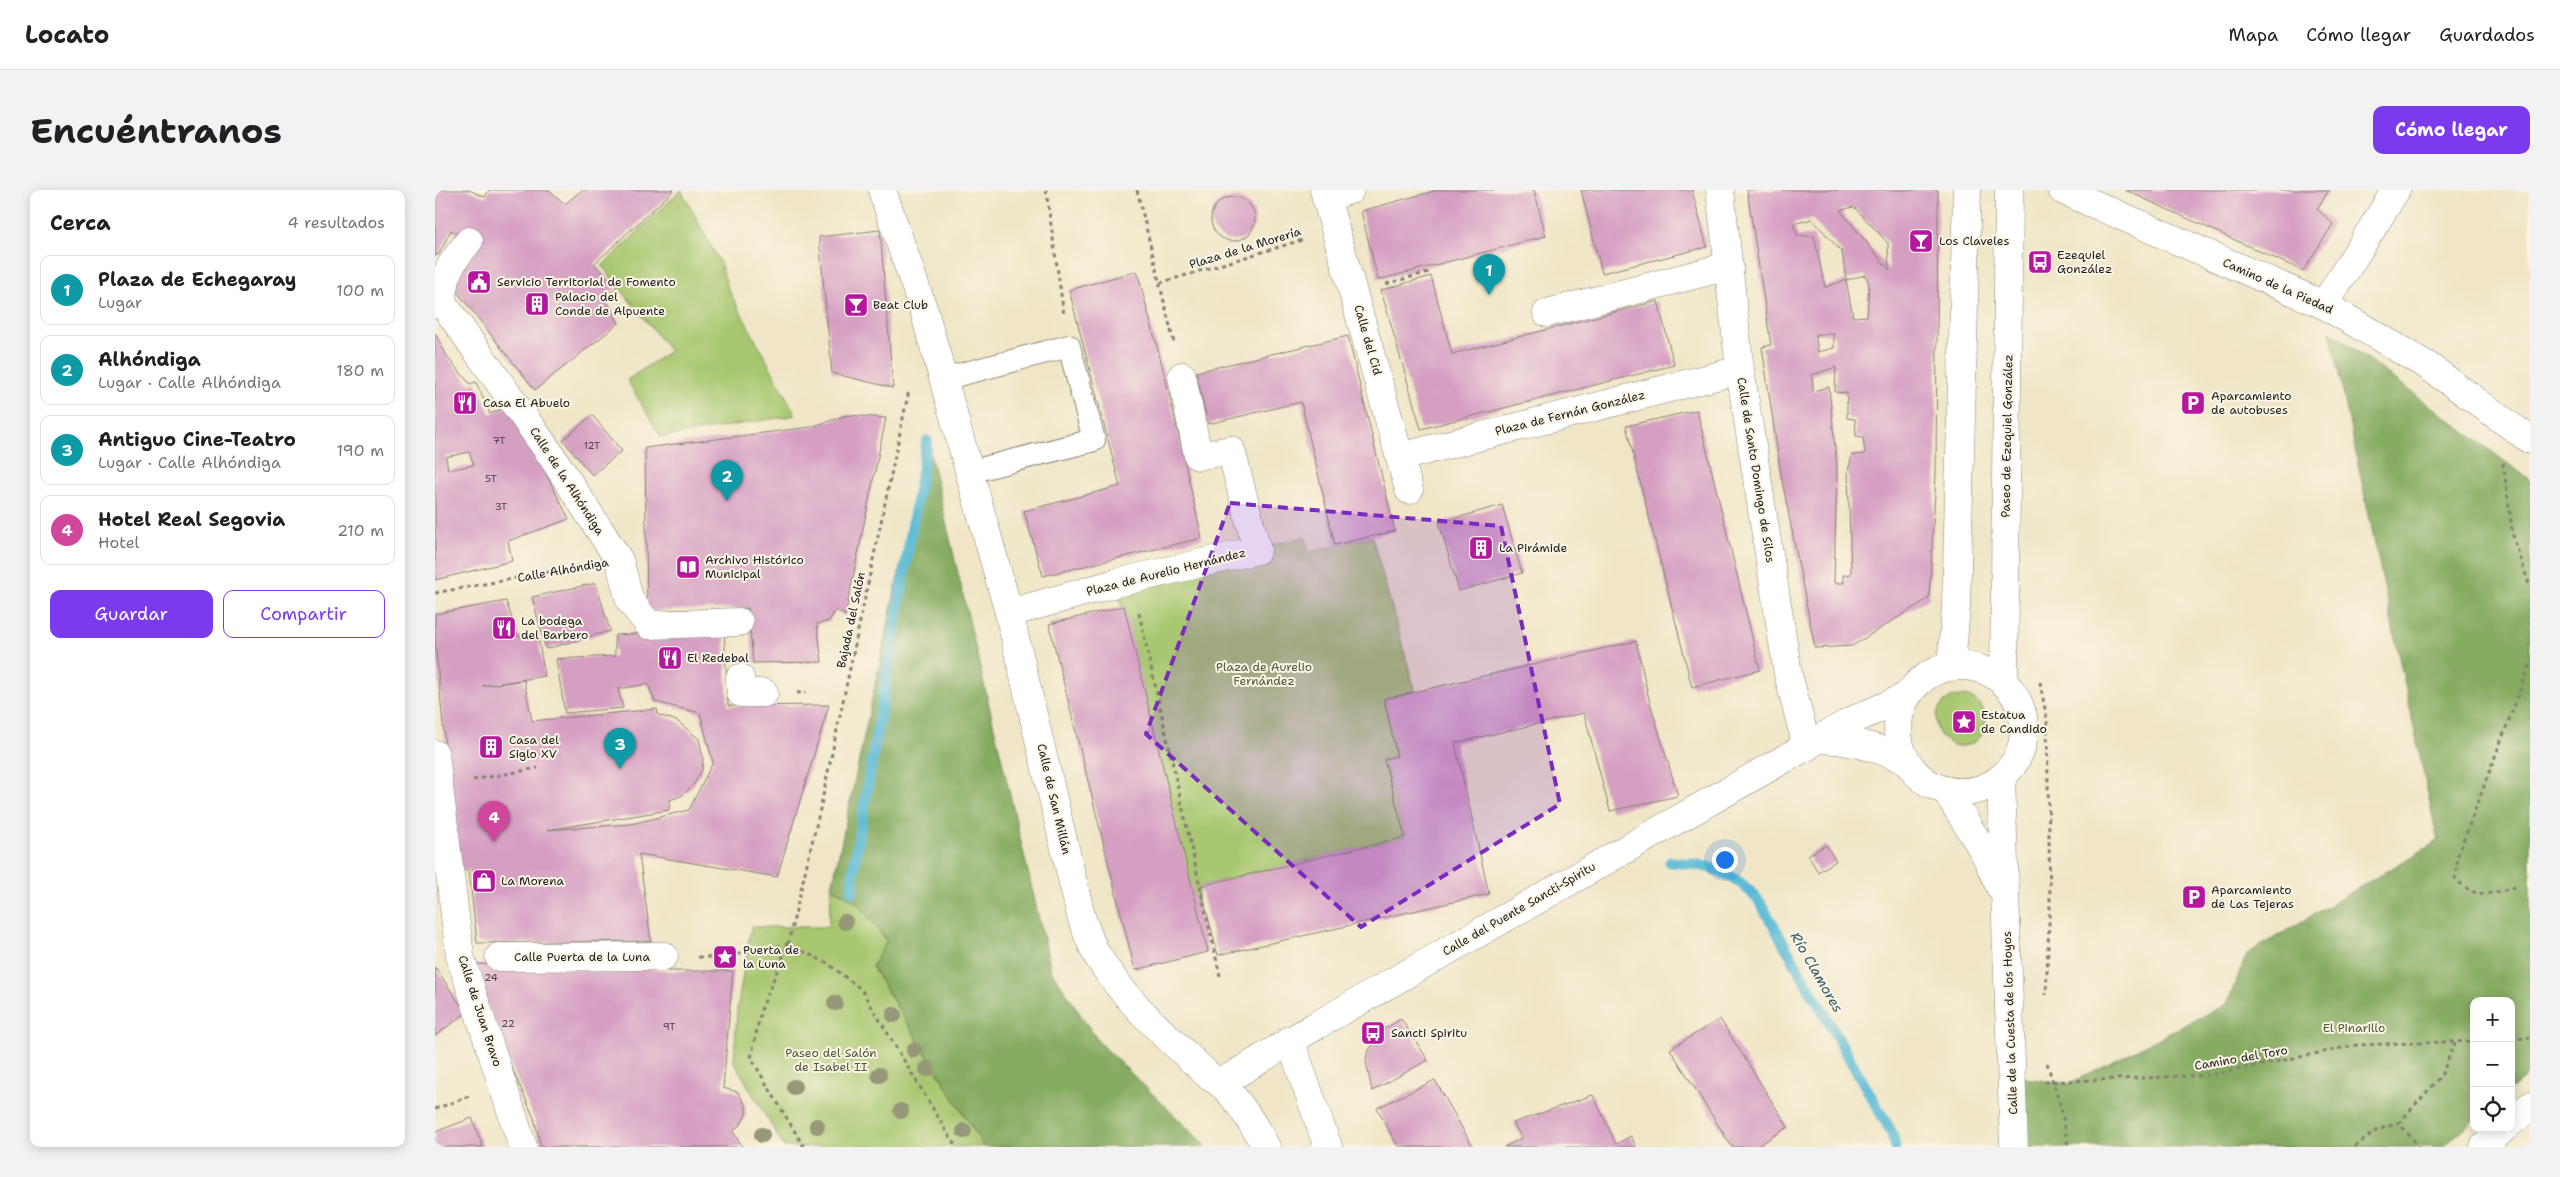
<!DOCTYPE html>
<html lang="es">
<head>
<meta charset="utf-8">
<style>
	body { margin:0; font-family:"Shantell Sans",sans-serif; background:#f2f2f2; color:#202124 }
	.controls { position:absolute; right:15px; bottom:15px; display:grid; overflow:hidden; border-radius:10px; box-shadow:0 2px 12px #0003 }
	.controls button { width:45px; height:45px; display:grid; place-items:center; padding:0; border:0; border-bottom:1px solid #e0e0e0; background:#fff; color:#202124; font:25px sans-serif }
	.you { position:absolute; left:1289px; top:669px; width:18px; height:18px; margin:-12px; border:4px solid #fff; border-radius:50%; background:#1a73e8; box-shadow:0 0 0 8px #1a73e833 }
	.badge { display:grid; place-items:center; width:32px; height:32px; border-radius:50%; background:#7c3aed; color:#fff; font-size:16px; font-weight:700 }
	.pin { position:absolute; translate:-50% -41px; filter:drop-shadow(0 1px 2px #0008) }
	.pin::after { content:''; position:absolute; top:26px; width:18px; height:15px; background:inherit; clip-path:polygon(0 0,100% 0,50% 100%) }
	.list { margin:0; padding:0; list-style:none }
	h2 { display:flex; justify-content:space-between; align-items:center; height:65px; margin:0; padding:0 20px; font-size:21px }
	h2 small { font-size:16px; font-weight:400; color:#757577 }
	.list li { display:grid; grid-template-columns:32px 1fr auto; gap:15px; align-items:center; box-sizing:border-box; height:70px; margin:0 10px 10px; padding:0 10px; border:1px solid #e0e0e0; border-radius:10px }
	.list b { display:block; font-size:19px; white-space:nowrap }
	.list p { margin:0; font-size:16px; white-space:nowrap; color:#757577 }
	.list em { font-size:16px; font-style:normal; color:#757577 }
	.actions { display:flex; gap:10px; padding:15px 20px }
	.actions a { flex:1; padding:11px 0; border:1px solid #7c3aed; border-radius:10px; text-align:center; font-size:18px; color:#7c3aed }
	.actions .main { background:#7c3aed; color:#fff }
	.icon { flex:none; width:28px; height:28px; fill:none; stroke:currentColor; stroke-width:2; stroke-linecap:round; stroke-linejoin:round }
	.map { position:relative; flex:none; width:2095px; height:957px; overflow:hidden; border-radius:10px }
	header { display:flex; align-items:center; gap:30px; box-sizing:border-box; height:70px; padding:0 25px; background:#fff; border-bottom:1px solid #e0e0e0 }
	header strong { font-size:24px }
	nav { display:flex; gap:28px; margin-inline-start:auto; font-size:18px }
	.intro { display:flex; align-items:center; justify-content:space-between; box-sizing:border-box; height:120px; padding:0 30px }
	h1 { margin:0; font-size:35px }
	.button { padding:12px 22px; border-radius:10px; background:#7c3aed; color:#fff; font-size:18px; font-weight:700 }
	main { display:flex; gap:30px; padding:0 30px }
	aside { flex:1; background:#fff; border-radius:10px; box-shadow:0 2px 12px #0003 }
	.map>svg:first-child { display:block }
	.green { fill:#a8c76f; stroke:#627246 }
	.forest { fill:#86ac62; stroke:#51643f }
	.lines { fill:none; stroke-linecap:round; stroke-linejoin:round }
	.stream { stroke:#56b9d4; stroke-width:11 }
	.building { fill:#d59fc2; fill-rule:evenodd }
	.lane-casing { stroke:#868172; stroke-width:24 }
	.street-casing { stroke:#868172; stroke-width:29 }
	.primary-casing { stroke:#868172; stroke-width:29 }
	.path { stroke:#868172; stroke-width:3; stroke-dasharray:4 4; stroke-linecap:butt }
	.lane { stroke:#fff; stroke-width:22 }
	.street { stroke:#fff; stroke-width:28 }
	.primary { stroke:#fff; stroke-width:28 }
	.tree { fill:#969879 }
	.marked { fill:#7b2cbf; fill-opacity:0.2; stroke:#7b2cbf; stroke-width:4; stroke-dasharray:10 6; stroke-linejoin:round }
	.labels { text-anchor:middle; stroke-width:4; stroke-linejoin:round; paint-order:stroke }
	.number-label { font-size:10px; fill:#4a3d46 }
	.poi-label { font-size:12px; fill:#1c1c1c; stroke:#fcf5e5; text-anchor:start }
	.street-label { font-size:12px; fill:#1c1c1c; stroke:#fcf5e5 }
	.park-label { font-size:12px; fill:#4d5839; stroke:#fcf5e5 }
	.water-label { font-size:14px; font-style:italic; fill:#335b66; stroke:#fcf5e5 }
</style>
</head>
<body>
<header>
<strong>Locato</strong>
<nav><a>Mapa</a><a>Cómo llegar</a><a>Guardados</a></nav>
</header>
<div class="intro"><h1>Encuéntranos</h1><a class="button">Cómo llegar</a></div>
<main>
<aside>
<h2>Cerca<small>4 resultados</small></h2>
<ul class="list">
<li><span class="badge" style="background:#0f9aa8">1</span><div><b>Plaza de Echegaray</b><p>Lugar</p></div><em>100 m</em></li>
<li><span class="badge" style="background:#0f9aa8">2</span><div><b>Alhóndiga</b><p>Lugar · Calle Alhóndiga</p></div><em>180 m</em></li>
<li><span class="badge" style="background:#0f9aa8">3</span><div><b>Antiguo Cine-Teatro</b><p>Lugar · Calle Alhóndiga</p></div><em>190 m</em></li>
<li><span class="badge" style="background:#d1479c">4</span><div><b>Hotel Real Segovia</b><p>Hotel</p></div><em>210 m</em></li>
</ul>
<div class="actions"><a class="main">Guardar</a><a>Compartir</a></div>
</aside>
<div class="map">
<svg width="2095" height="957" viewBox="0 0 2095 957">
	<rect width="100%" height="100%" fill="#fcf5e5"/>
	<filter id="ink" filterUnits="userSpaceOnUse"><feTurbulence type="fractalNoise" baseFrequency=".02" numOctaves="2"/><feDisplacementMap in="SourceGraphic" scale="10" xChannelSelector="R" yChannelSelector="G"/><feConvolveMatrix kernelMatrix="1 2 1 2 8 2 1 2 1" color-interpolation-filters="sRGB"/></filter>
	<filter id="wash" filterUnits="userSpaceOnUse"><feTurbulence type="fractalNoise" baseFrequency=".0096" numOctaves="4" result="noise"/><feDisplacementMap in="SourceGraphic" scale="20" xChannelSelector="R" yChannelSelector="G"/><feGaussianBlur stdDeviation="1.12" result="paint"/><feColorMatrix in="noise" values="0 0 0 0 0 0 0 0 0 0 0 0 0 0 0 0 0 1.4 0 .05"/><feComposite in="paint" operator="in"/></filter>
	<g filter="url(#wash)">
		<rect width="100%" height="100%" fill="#f0e6c7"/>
		<g class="green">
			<path d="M246,0L285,73L294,101L361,225L226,247L192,190L235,161L167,76Z"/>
			<path d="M870,347L874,362L937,347L980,501L949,509L962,566L949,569L970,647L765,696L761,717L681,393Z"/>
			<circle cx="1526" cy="531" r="25"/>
			<path d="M397,697L424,714L452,752L437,777L549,957H349L299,872L302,820L316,737H393Z"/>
		</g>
		<g class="forest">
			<path d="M1895,141L2095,290V883L2076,899V811H2039V930L2007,957H1579L1576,886L1633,894L1792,814L1812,764L2003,651Z"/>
			<path d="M492,251L616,780L663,851L772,957H549L437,776L452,751L424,714L397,697Z"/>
		</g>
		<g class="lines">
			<g class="stream">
				<path d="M1235,672C1274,674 1299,681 1325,712L1457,943L1460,957"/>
				<path d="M417,702L419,675L492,251"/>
			</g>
		</g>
		<g id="blocks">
			<g class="building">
				<path d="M0,0H34L50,7L54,0H114L130,14L147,0H239L159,74L182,97L169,107L184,133L100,200L15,93L44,58L16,40L4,64L0,66Z"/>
				<path d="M1003,0H1099L1111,46L943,90L926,21Z"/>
				<path d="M1146,0H1257L1272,57L1167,83Z"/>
				<path d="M1312,0H1503L1501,284L1494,408L1417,456L1380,458L1346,285L1327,157L1336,155ZM1419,17L1453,53L1454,80L1405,20ZM1377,29L1407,62L1411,90L1430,85L1434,93L1432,126L1418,127L1411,90L1390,97L1379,46H1363L1358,34ZM1380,144H1399V158L1383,162ZM1401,177L1400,202L1412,203V228L1420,229L1421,246L1428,247L1430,264L1417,265L1413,281L1416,384L1408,385L1409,393H1399L1402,277L1394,197L1378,201L1377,185Z"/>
				<path d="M1690,0H1894L1882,19L1898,34L1868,81Z"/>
				<circle cx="798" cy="29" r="22"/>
				<path d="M445,40L458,198L397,183L384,47Z"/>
				<path d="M702,81L731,190L767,348L608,386L589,321L685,296L634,100Z"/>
				<path d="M996,86L1017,164L1223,111L1239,175L986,239L946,100Z"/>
				<path d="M0,143L13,168L35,194L41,192L55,224L76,215L134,329L73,351L77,371L0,390ZM34,262L39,275L13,280L11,267Z"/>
				<path d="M913,146L960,341L900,355L866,212L773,234L761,182Z"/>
				<path d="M1262,220L1325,480L1257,497L1191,236Z"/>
				<path d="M157,225L187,261L157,285L128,250Z"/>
				<path d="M412,225L451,228L410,426L401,420L394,431L382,434L387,472L318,473L313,418L212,421L210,258L376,237Z"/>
				<path d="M1067,315L1087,383L1024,401L1004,333Z"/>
				<path d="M161,393L175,441L111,459L97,407Z"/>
				<path d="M71,411L83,446L103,448L110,486L47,496L89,490L97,531L222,519L223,525L242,531L264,549L268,568L267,580L259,594L248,605L235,610L234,620L112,640L196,634L254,620L278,572L265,523L220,512L213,494L183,499L188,518L130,523L121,469L180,466V445L289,439L293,516L394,515L342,687L204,664L216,751L42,753L34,680L22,681L0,450V424Z"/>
				<path d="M689,416L773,762L700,780L614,434Z"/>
				<path d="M1201,451L1214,509L1243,606L1175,621L1149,523L1020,553L1054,704L783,765L765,696L970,647L949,569L962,566L949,509Z"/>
				<path d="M1391,655L1401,671L1383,682L1373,665Z"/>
				<path d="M37,774L198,777L233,781H298L288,898L303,902L311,916V925L306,934L298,941L307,957H106L99,928L73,869Z"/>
				<path d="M0,777L31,823L0,846Z"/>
				<path d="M966,829L993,870L937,901L931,871L932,863L949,839Z"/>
				<path d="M1285,829L1353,937L1321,957H1297L1235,859Z"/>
				<path d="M1000,890L1038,957H963L942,918Z"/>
				<path d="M1158,905L1181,954L1196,946L1201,957H1069L1087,948L1078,933Z"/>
				<path d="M37,928L48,957H0V942Z"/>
			</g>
		</g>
	</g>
	<g filter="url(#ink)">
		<use href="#blocks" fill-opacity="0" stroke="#868172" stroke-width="1"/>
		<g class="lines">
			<defs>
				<path id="lane" d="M508,189L634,156L659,250L534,282"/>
				<g id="street">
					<path d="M447,0L490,124L574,423L646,726C651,739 655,753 662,765C690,812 736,850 775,887C796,896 820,937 831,957"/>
					<path d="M889,0L974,300"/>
					<path d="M1285,0L1305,180L1353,484L1372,557"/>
					<path d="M1627,0L1889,115L1993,176L2095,250"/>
					<path d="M891,7L915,0"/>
					<path d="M7,112C8,83 16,73 34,51"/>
					<path d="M0,114L7,112L116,265L184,370L195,411L214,435L304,432"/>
					<path d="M1889,115L1961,0"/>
					<path d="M1112,123L1294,76"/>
					<path d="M965,267L1305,180"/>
					<path d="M574,423L681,393L822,360L796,260L763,266L747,186"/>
					<path d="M305,488L306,503H329"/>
					<path d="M1386,549C1417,550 1442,557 1470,570"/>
					<path d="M0,564L25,766L88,957"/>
					<path d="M64,767L229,766"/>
					<path d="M855,850L893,957"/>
					<path d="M783,891L796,887L882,835L1416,531L1470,507"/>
					<path d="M2076,932L2095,916"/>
					<path d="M2049,957L2069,938"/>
				</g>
				<g id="primary">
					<circle cx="1526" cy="539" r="63"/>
					<path d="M1516,476L1521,417L1532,0"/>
					<path d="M1569,492L1574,0"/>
					<path d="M1566,588L1579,957"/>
					<path d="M1511,600L1550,664L1565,697"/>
				</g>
			</defs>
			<use href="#lane" class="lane-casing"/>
			<use href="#street" class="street-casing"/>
			<use href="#primary" class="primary-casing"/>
			<g class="path">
				<path d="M611,0L629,125"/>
				<path d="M702,0L739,153"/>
				<path d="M725,93L867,50"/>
				<path d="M951,94L994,82"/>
				<path d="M2068,273L2078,346L2095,397"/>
				<path d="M0,403L147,376"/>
				<path d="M704,423L785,786"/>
				<path d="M1605,492L1612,530L1615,710L1611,805"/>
				<path d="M362,503L371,502"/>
				<path d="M38,590L103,578"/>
				<path d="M2080,697C2052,704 2042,711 2020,688L2023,665L2095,474"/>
				<path d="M353,754L392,773L426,799L521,957"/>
				<path d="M263,767H290L353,754"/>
				<path d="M2076,849L2095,848"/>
				<path d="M1612,873L1627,921L1633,957"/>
				<path d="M1610,892L1777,885L1922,855L2039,851"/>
				<path d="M0,919L35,906"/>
				<path d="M1964,933L2006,886L2020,853"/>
				<path d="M369,957L316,868L326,820L353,754L386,615L474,200"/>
				<path d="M1920,957L1942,940L1964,933L1984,957"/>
			</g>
			<use href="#lane" class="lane"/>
			<use href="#street" class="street"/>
			<use href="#primary" class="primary"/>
		</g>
		<g class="tree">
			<circle cx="410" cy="732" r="8"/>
			<circle cx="400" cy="813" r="8"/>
			<circle cx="459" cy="825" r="8"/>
			<circle cx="479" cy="860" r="8"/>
			<circle cx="492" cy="879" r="8"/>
			<circle cx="444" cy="885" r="8"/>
			<circle cx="359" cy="897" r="8"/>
			<circle cx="466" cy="921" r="8"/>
			<circle cx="382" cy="936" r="8"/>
			<circle cx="529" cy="941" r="8"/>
			<circle cx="327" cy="945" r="8"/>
		</g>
	</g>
	<path class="marked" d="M795,313L1066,336L1125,614L926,737L711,544Z"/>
	<defs>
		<symbol id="bar-square" viewBox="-11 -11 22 22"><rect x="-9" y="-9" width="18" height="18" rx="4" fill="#b5179e" stroke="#fcf5e5"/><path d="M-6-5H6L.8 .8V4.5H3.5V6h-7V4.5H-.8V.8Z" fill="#fff"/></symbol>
		<symbol id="bus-square" viewBox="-11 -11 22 22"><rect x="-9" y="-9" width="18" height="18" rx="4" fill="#b5179e" stroke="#fcf5e5"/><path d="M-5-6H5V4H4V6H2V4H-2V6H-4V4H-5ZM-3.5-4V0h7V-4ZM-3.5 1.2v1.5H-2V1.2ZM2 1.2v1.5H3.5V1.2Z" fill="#fff"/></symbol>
		<symbol id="civic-square" viewBox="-11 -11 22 22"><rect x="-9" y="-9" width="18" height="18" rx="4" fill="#b5179e" stroke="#fcf5e5"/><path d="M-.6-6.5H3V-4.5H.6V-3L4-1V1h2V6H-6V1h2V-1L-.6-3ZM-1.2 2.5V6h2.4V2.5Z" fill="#fff"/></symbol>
		<symbol id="building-square" viewBox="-11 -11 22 22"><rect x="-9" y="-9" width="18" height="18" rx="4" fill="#b5179e" stroke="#fcf5e5"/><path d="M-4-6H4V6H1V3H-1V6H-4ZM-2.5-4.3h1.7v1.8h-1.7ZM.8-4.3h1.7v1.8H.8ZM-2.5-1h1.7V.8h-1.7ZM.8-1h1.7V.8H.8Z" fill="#fff"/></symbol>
		<symbol id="restaurant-square" viewBox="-11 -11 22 22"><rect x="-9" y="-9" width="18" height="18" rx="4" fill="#b5179e" stroke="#fcf5e5"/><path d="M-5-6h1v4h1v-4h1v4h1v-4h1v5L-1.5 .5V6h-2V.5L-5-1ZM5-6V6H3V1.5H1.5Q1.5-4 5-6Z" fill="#fff"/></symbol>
		<symbol id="parking-square" viewBox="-11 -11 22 22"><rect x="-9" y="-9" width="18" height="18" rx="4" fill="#b5179e" stroke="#fcf5e5"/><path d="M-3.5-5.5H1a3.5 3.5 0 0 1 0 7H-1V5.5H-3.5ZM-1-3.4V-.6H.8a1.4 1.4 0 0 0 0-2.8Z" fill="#fff"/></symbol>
		<symbol id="library-square" viewBox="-11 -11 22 22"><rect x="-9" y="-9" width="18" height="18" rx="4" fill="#b5179e" stroke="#fcf5e5"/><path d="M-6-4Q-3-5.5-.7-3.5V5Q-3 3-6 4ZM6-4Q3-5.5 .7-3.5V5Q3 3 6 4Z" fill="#fff"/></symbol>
		<symbol id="sight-square" viewBox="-11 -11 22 22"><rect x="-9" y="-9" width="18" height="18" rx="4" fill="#b5179e" stroke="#fcf5e5"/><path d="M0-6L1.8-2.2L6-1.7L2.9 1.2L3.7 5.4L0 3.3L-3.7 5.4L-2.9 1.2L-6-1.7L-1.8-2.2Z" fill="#fff"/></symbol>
		<symbol id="shop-square" viewBox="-11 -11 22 22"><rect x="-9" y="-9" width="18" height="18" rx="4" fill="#b5179e" stroke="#fcf5e5"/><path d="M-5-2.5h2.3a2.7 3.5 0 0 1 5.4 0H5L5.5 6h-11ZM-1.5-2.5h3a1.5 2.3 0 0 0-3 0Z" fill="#fff"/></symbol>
	</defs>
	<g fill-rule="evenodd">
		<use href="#bar-square" x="1472" y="37" width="28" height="28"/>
		<use href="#bus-square" x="1591" y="58" width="28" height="28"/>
		<use href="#civic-square" x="30" y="78" width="28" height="28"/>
		<use href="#building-square" x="88" y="100" width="28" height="28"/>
		<use href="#bar-square" x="407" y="101" width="28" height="28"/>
		<use href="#restaurant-square" x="16" y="199" width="28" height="28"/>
		<use href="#parking-square" x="1744" y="199" width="28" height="28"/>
		<use href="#building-square" x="1032" y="344" width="28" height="28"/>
		<use href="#library-square" x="239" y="363" width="28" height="28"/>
		<use href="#restaurant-square" x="55" y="424" width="28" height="28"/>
		<use href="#restaurant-square" x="221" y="454" width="28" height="28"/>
		<use href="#sight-square" x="1515" y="518" width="28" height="28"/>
		<use href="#building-square" x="42" y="543" width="28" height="28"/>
		<use href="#shop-square" x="35" y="677" width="28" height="28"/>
		<use href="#parking-square" x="1745" y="693" width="28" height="28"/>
		<use href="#sight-square" x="276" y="753" width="28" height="28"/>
		<use href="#bus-square" x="924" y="829" width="28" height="28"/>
	</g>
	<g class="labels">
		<g class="number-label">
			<text x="64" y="254">7T</text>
			<text x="157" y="259">12T</text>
			<text x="56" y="292">5T</text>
			<text x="66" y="320">3T</text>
			<text x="56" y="791">24</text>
			<text x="73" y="837">22</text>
			<text x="234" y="840">9T</text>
		</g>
		<g class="poi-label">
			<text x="1504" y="55">Los Claveles</text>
			<text x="1622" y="69">Ezequiel<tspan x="1622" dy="14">González</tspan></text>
			<text x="62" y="96">Servicio Territorial de Fomento</text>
			<text x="120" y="111">Palacio del<tspan x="120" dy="14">Conde de Alpuente</tspan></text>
			<text x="438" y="119">Beat Club</text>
			<text x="1776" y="210">Aparcamiento<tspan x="1776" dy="14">de autobuses</tspan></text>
			<text x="48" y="217">Casa El Abuelo</text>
			<text x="1064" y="362">La Pirámide</text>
			<text x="270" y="374">Archivo Histórico<tspan x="270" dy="14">Municipal</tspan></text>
			<text x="86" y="435">La bodega<tspan x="86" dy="14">del Barbero</tspan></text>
			<text x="252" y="472">El Redebal</text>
			<text x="1546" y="529">Estatua<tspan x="1546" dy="14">de Candido</tspan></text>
			<text x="74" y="554">Casa del<tspan x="74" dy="14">Siglo XV</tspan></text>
			<text x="66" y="695">La Morena</text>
			<text x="1776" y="704">Aparcamiento<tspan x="1776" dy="14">de Las Tejeras</tspan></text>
			<text x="308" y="764">Puerta de<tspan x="308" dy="14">la Luna</tspan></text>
			<text x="956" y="847">Sancti Spiritu</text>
		</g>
		<g class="street-label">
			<text transform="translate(810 58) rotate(-17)" y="4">Plaza de la Morería</text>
			<text transform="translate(1843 96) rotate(24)" y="4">Camino de la Piedad</text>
			<text transform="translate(933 150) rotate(74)" y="4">Calle del Cid</text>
			<text transform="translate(1135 223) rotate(-14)" y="4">Plaza de Fernán González</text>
			<text transform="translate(1572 246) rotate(-89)" y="4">Paseo de Ezequiel González</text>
			<text transform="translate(1321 280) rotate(81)" y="4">Calle de Santo Domingo de Silos</text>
			<text transform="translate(132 291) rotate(57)" y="4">Calle de la Alhóndiga</text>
			<text transform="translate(128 380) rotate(-10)" y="4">Calle Alhóndiga</text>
			<text transform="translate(731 382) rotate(-14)" y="4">Plaza de Aurelio Hernández</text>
			<text transform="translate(416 430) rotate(-78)" y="4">Bajada del Salón</text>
			<text transform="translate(619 609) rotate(77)" y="4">Calle de San Millán</text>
			<text transform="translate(1084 719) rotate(-30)" y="4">Calle del Puente Sancti-Spiritu</text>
			<text x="147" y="771">Calle Puerta de la Luna</text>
			<text transform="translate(45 821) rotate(72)" y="4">Calle de Juan Bravo</text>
			<text transform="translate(1575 833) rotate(-92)" y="4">Calle de la Cuesta de los Hoyos</text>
			<text transform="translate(1806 868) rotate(-10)" y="4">Camino del Toro</text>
		</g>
		<g class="park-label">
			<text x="829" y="481">Plaza de Aurelio<tspan x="829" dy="14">Fernández</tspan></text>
			<text x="1919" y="842">El Pinarillo</text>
			<text x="396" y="867">Paseo del Salón<tspan x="396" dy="14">de Isabel II</tspan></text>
		</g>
		<g class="water-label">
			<text transform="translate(1382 782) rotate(60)" y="5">Río Clamores</text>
		</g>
	</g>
</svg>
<div class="controls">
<button>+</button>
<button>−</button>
<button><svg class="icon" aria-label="locate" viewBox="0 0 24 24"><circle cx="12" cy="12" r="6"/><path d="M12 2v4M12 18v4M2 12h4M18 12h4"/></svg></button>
</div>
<div class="you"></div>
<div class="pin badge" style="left:1054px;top:105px;background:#0f9aa8">1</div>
<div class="pin badge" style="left:292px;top:311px;background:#0f9aa8">2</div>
<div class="pin badge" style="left:185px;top:579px;background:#0f9aa8">3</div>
<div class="pin badge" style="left:59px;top:652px;background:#d1479c">4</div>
</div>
</main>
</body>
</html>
